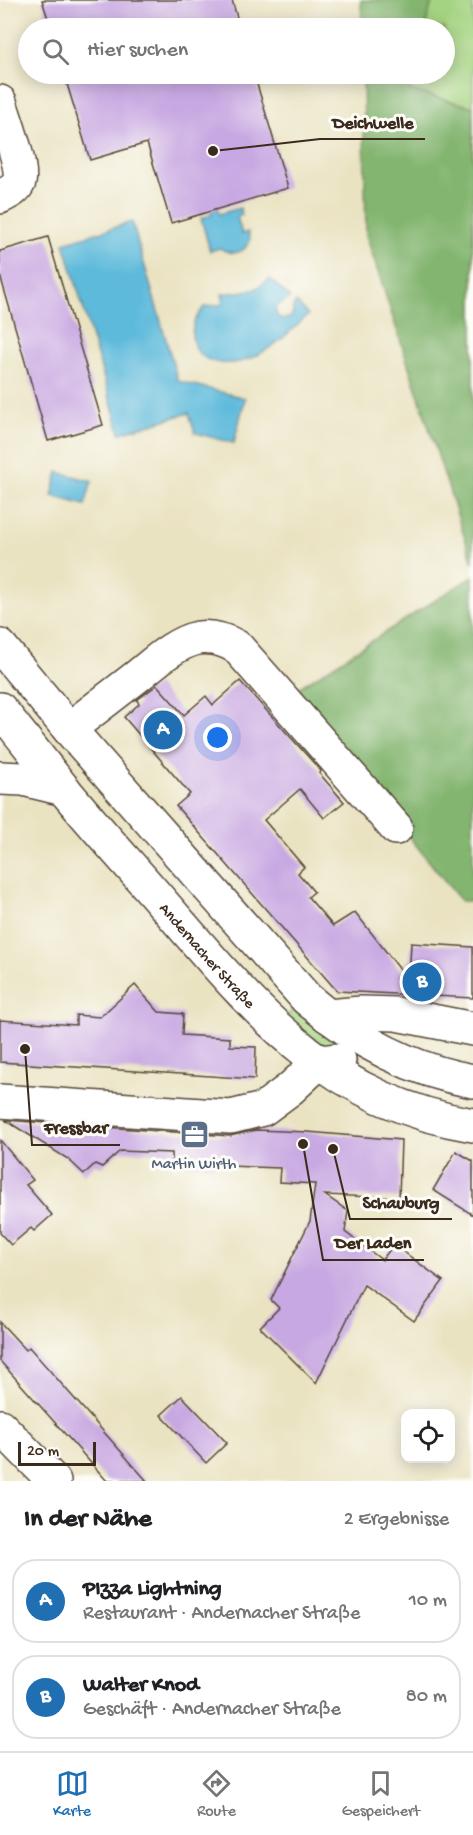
<!DOCTYPE html>
<html lang="de">
<head>
<meta charset="utf-8">
<style>
	body { margin:0; font-family:"Gochi Hand",sans-serif; background:#f6f6f6; color:#202124 }
	.controls { position:absolute; right:18px; bottom:18px; display:grid; overflow:hidden; border-radius:12px; box-shadow:0 3px 15px #0003 }
	.controls button { width:54px; height:54px; display:grid; place-items:center; padding:0; border:0; border-bottom:2px solid #e0e0e0; background:#fff; color:#202124; font:30px sans-serif }
	.scale { position:absolute; left:18px; bottom:15px; width:78px; box-sizing:border-box; padding-left:6px; border:3px solid #3b2a1e; border-top:0; font-size:16px; line-height:21px; white-space:nowrap; color:#3b2a1e; -webkit-text-stroke:4px #fdfcf7; paint-order:stroke }
	.you { position:absolute; left:218px; top:738px; width:21px; height:21px; margin:-15px; border:4px solid #fff; border-radius:50%; background:#1a73e8; box-shadow:0 0 0 9px #1a73e833 }
	.badge { display:grid; place-items:center; width:39px; height:39px; border-radius:50%; background:#1f6fb2; color:#fff; font-size:20px; font-weight:700 }
	.pin { position:absolute; translate:-50% -50%; border:3px solid #fff; box-shadow:0 2px 6px #0006 }
	.list { margin:0; padding:0; list-style:none }
	h2 { display:flex; justify-content:space-between; align-items:center; height:78px; margin:0; padding:0 24px; font-size:26px }
	h2 small { font-size:20px; font-weight:400; color:#757577 }
	.list li { display:grid; grid-template-columns:39px 1fr auto; gap:18px; align-items:center; box-sizing:border-box; height:84px; margin:0 12px 12px; padding:0 12px; border:2px solid #e0e0e0; border-radius:24px }
	.list b { display:block; font-size:22px; white-space:nowrap }
	.list p { margin:0; font-size:20px; white-space:nowrap; color:#757577 }
	.list em { font-size:20px; font-style:normal; color:#757577 }
	.icon { flex:none; width:33px; height:33px; fill:none; stroke:currentColor; stroke-width:2; stroke-linecap:round; stroke-linejoin:round }
	.map { position:relative; flex:none; width:473px; height:1481px; overflow:hidden }
	.search { position:absolute; background:#fff; box-shadow:0 3px 15px #0003; left:18px; right:18px; top:18px; height:66px; display:flex; align-items:center; gap:15px; box-sizing:border-box; padding:0 21px; border-radius:33px; color:#757577; font-size:22px }
	.sheet { height:270px; background:#fff }
	nav { display:flex; justify-content:space-around; align-items:center; box-sizing:border-box; height:84px; border-top:2px solid #e0e0e0; background:#fff; font-size:16px; color:#757577 }
	nav a { display:grid; justify-items:center; gap:3px }
	nav .on { color:#1f6fb2 }
	.map>svg:first-child { display:block }
	.green { fill:#a4d381; stroke:#707e50; stroke-width:1.5 }
	.forest { fill:#83b56f; stroke:#5f7046; stroke-width:1.5 }
	.water { fill:#5dbadb; stroke:#4c727c; stroke-width:1.5 }
	.building { fill:#c8a8e2 }
	.lines { fill:none; stroke-linecap:round; stroke-linejoin:round }
	.minor-casing { stroke:#554637; stroke-width:36 }
	.minor { stroke:#fff; stroke-width:33 }
	.labels { text-anchor:middle; stroke-width:6; stroke-linejoin:round; paint-order:stroke }
	.street-label { font-size:16px; fill:#3b2a1e; stroke:#fdfcf7 }
	.service-label { font-size:16px; fill:#4e5e75; stroke:#fdfcf7 }
	.leader { fill:none; stroke:#3b2a1e; stroke-width:2 }
	.callout-dot { fill:#3b2a1e; stroke:#fdfcf7; stroke-width:2 }
	.callout-label { font-size:18px; text-anchor:middle; font-weight:bold; fill:#3b2a1e; stroke:#fdfcf7; stroke-width:6; stroke-linejoin:round; paint-order:stroke }
</style>
</head>
<body>
<div class="map">
<svg width="473" height="1481" viewBox="0 0 473 1481">
	<rect width="100%" height="100%" fill="#fdfcf7"/>
	<filter id="ink" filterUnits="userSpaceOnUse"><feTurbulence type="fractalNoise" baseFrequency=".0167" numOctaves="2"/><feDisplacementMap in="SourceGraphic" scale="12" xChannelSelector="R" yChannelSelector="G"/><feConvolveMatrix kernelMatrix="1 2 1 2 8 2 1 2 1" color-interpolation-filters="sRGB"/></filter>
	<filter id="wash" filterUnits="userSpaceOnUse"><feTurbulence type="fractalNoise" baseFrequency=".008" numOctaves="4" result="noise"/><feDisplacementMap in="SourceGraphic" scale="24" xChannelSelector="R" yChannelSelector="G"/><feGaussianBlur stdDeviation="1.35" result="paint"/><feColorMatrix in="noise" values="0 0 0 0 0 0 0 0 0 0 0 0 0 0 0 0 0 1.4 0 .05"/><feComposite in="paint" operator="in"/></filter>
	<g filter="url(#wash)">
		<rect width="100%" height="100%" fill="#eae3c2"/>
		<g class="green">
			<path d="M432,0H473V107L409,90L413,74H444V28H425Z"/>
			<path d="M296,1006L361,1057L349,1059L336,1057L285,1019Z"/>
		</g>
		<g class="forest">
			<path d="M361,0H432L425,28H362Z"/>
			<path d="M363,74H413L409,90L473,107V563L366,235Z"/>
			<path d="M473,576V901H461L292,692Z"/>
		</g>
		<g class="water">
			<path d="M240,208L242,215L237,217L242,234L248,232L250,239C245,254 233,256 220,248L210,251L201,218L212,215L211,210L217,209L219,214Z"/>
			<path d="M132,222L178,381L245,398L234,443L195,433L189,413L120,433L64,243Z"/>
			<path d="M270,279L290,298C285,302 280,303 275,308L277,316L282,319L290,318L293,313V307L296,302L308,315C288,334 267,355 239,362C212,368 185,354 194,323C196,317 201,312 204,307L224,304L222,294L254,290Z"/>
			<path d="M58,472L92,481L85,505L52,496Z"/>
		</g>
		<g id="blocks">
			<g class="building">
				<path d="M42,0H232L240,28H51Z"/>
				<path d="M64,74H254L288,188L171,223L147,143L90,160Z"/>
				<path d="M48,237L103,425L48,441L0,275V251Z"/>
				<path d="M240,681L321,771L319,773L344,802L324,818L300,789L264,820L304,867L298,873L314,892L308,897L333,926L355,912L409,981L411,943L473,947V998L337,991L176,806L190,794L124,717L139,704L137,700L157,685L184,715L206,696L213,705Z"/>
				<path d="M135,985L159,1012L183,1014L182,1035L230,1038V1046L256,1047L255,1079L0,1062V1020L76,1025V1015L100,1017Z"/>
				<path d="M5,1120L230,1136L256,1130L308,1132L401,1140L399,1198L325,1195L348,1211L345,1232L382,1260L397,1240L396,1249L397,1247L443,1281L414,1321L364,1285L316,1383L260,1327L279,1308L271,1300L310,1221L315,1184L279,1182L280,1168L172,1164V1153L120,1151L102,1167L95,1164L84,1174L68,1159Z"/>
				<path d="M0,1140L33,1180L26,1185L52,1215L34,1231L31,1228L11,1245L0,1233Z"/>
				<path d="M456,1151L473,1161V1215L433,1190Z"/>
				<path d="M0,1322L26,1350L29,1347L147,1481H107L0,1361Z"/>
				<path d="M182,1396L227,1443L206,1463L161,1415Z"/>
			</g>
		</g>
	</g>
	<g filter="url(#ink)">
		<use href="#blocks" fill-opacity="0" stroke="#554637" stroke-width="1.5"/>
		<g class="lines">
			<defs>
				<g id="minor">
					<path d="M0,102C5,119 24,169 19,182C15,191 7,193 0,197"/>
					<path d="M0,646L69,729L307,999C355,1040 410,1070 473,1081"/>
					<path id="s1" d="M0,709C21,735 41,761 62,787C94,826 128,863 160,900C253,1007 324,1100 473,1125"/>
					<path d="M69,729C91,712 113,695 135,678C153,664 174,643 198,638C212,636 225,640 237,647L396,828"/>
					<path d="M0,778L23,779L64,789"/>
					<path d="M328,1016L361,1013L396,1014L473,1029"/>
					<path d="M0,1101L231,1117L263,1109L290,1089L319,1062L339,1060"/>
					<path d="M0,1426L54,1481"/>
				</g>
			</defs>
			<use href="#minor" class="minor-casing"/>
			<use href="#minor" class="minor"/>
		</g>
	</g>
	<defs>
		<symbol id="office-square" viewBox="-11 -11 22 22"><rect x="-9" y="-9" width="18" height="18" rx="4" fill="#5c6f8a" stroke="#fdfcf7"/><path d="M-6-3h4V-5.5h4V-3h4V5H-6ZM-1-4.5V-3h2v-1.5ZM-6 0V1H6V0Z" fill="#fff"/></symbol>
	</defs>
	<g fill-rule="evenodd">
		<use href="#office-square" x="178" y="1118" width="33" height="33"/>
	</g>
	<g class="labels">
		<g class="street-label">
			<text dy="6" stroke="none"><textPath href="#s1" startOffset="322">Andernacher Straße</textPath></text>
		</g>
		<g class="service-label">
			<text x="194" y="1168">Martin Wirth</text>
		</g>
	</g>
	<path class="leader" d="M213 151L320 139H425M25 1049L32 1145H120M333 1149L350 1219H452M303 1144L323 1260H424"/>
	<g class="callout-dot">
		<circle cx="213" cy="151" r="6"/>
		<circle cx="25" cy="1049" r="6"/>
		<circle cx="333" cy="1149" r="6"/>
		<circle cx="303" cy="1144" r="6"/>
	</g>
	<g class="callout-label">
		<text x="373" y="128">Deichwelle</text>
		<text x="76" y="1133">Fressbar</text>
		<text x="401" y="1208">Schauburg</text>
		<text x="373" y="1248">Der Laden</text>
	</g>
</svg>
<div class="controls">
<button><svg class="icon" aria-label="locate" viewBox="0 0 24 24"><circle cx="12" cy="12" r="6"/><path d="M12 2v4M12 18v4M2 12h4M18 12h4"/></svg></button>
</div>
<div class="scale">20 m</div>
<div class="you"></div>
<div class="pin badge" style="left:163px;top:730px">A</div>
<div class="pin badge" style="left:422px;top:982px">B</div>
<div class="search"><svg class="icon" aria-label="search" viewBox="0 0 24 24"><circle cx="10" cy="10" r="6"/><path d="M15 15l6 6"/></svg>Hier suchen</div>
</div>
<section class="sheet">
<h2>In der Nähe<small>2 Ergebnisse</small></h2>
<ul class="list">
<li><span class="badge">A</span><div><b>PIzza Lightning</b><p>Restaurant · Andernacher Straße</p></div><em>10 m</em></li>
<li><span class="badge">B</span><div><b>Walter Knod</b><p>Geschäft · Andernacher Straße</p></div><em>80 m</em></li>
</ul>
</section>
<nav>
<a class="on"><svg class="icon" aria-label="map" viewBox="0 0 24 24"><path d="M3 6l6-2 6 2 6-2v14l-6 2-6-2-6 2zM9 4v14M15 6v14"/></svg>Karte</a>
<a><svg class="icon" aria-label="directions" viewBox="0 0 24 24"><path d="M12 3l9 9-9 9-9-9zM9 14v-3h6M13 9l2 2-2 2"/></svg>Route</a>
<a><svg class="icon" aria-label="saved" viewBox="0 0 24 24"><path d="M7 4h10v16l-5-4-5 4z"/></svg>Gespeichert</a>
</nav>
</body>
</html>
